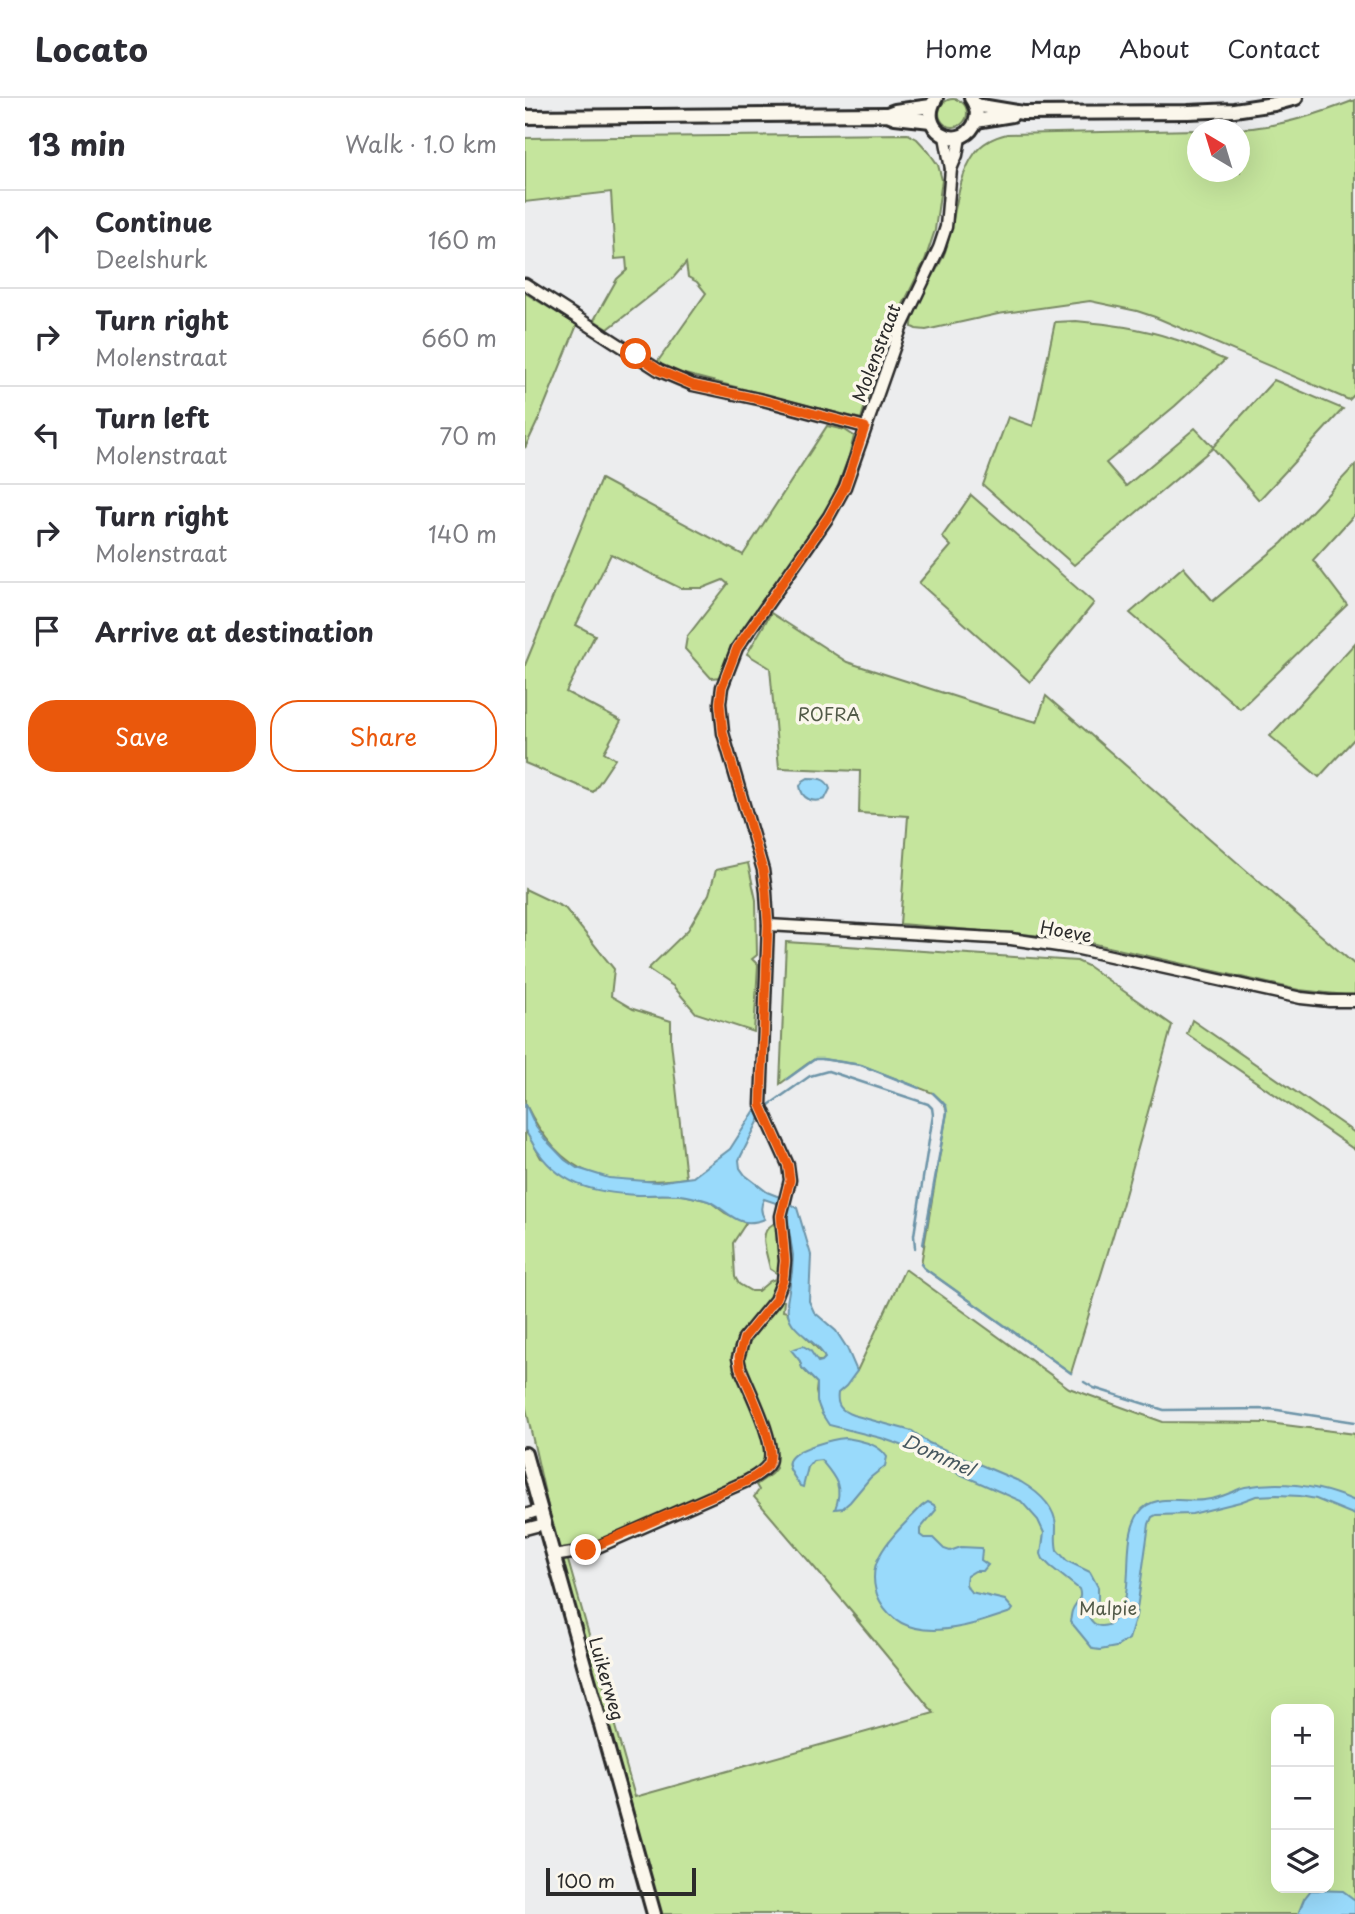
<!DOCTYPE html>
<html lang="en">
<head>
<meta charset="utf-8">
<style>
	body { margin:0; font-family:"Playpen Sans",sans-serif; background:#f2f2f3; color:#2b2b33 }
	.controls { position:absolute; right:21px; bottom:21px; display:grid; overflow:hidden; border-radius:14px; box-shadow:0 7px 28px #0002 }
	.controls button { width:63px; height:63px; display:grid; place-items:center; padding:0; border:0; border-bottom:2px solid #e1e1e2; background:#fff; color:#2b2b33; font:35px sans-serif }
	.compass { position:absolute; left:662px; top:21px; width:63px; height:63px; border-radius:50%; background:#fff; box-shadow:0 7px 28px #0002; rotate:322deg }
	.scale { position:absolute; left:21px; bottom:18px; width:150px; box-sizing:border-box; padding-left:7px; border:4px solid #2b2b2b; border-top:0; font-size:19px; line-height:24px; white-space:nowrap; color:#2b2b2b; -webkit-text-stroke:5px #fbf7ec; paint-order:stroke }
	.stop { position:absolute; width:21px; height:21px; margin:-16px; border:5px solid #ea580c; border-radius:50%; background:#fff }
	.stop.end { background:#ea580c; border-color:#fff; box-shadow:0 2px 7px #0008 }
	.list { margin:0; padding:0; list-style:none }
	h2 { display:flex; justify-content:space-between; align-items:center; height:91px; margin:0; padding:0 28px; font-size:30px }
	h2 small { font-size:23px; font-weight:400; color:#7c7c81 }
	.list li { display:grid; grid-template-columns:46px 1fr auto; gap:21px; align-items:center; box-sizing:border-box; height:98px; padding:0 28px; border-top:2px solid #e1e1e2 }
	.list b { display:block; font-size:26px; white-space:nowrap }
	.list p { margin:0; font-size:23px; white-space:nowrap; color:#7c7c81 }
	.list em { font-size:23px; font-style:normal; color:#7c7c81 }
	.actions { display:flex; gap:14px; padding:21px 28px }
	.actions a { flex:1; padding:16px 0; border:2px solid #ea580c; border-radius:28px; text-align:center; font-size:24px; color:#ea580c }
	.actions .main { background:#ea580c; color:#fff }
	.icon { flex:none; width:38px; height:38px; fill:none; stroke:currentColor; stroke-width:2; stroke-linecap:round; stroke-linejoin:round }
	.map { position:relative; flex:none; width:830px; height:1816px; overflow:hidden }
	header { display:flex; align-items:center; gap:42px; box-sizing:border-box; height:98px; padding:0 35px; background:#fff; border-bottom:2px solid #e1e1e2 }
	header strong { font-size:33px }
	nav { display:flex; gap:38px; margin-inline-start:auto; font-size:24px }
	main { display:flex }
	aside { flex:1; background:#fff }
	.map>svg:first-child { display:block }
	.green { fill:#c5e59d; stroke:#788864; stroke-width:2; fill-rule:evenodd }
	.water { fill:#99dafb; stroke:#6d94a8; stroke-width:2 }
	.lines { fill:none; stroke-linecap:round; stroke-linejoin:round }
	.stream { stroke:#6d94a8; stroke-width:2.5 }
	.minor-casing { stroke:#2b2b2b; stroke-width:15 }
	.major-casing { stroke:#2b2b2b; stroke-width:18 }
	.minor { stroke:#fbf7ec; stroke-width:10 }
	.major { stroke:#fbf7ec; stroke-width:12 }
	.route { stroke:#ea580c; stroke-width:9 }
	.labels { text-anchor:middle; stroke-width:7; stroke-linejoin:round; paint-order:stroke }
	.street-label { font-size:18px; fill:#2b2b2b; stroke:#fbf7ec }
	.park-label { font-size:18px; fill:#525a48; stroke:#fbf7ec }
	.water-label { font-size:19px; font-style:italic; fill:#46575f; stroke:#fbf7ec }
</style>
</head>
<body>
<header>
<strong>Locato</strong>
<nav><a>Home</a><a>Map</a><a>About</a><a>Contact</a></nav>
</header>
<main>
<aside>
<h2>13 min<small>Walk · 1.0 km</small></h2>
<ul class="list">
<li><svg class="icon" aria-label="ahead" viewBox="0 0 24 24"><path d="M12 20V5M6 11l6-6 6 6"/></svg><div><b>Continue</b><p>Deelshurk</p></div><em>160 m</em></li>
<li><svg class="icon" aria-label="right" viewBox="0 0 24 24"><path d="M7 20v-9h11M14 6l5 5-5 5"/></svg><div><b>Turn right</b><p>Molenstraat</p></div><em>660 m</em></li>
<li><svg class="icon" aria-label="left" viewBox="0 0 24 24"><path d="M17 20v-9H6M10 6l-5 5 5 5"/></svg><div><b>Turn left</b><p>Molenstraat</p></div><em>70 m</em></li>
<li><svg class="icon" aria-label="right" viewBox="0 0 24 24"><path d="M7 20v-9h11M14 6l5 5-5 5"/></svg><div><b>Turn right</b><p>Molenstraat</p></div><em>140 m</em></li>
<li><svg class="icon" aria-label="arrive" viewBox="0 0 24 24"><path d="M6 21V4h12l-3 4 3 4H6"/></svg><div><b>Arrive at destination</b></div></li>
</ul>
<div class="actions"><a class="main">Save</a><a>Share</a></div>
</aside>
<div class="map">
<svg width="830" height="1816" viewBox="0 0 830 1816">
	<rect width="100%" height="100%" fill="#ecedee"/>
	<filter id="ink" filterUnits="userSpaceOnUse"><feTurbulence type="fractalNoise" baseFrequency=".0143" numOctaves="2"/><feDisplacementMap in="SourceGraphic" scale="14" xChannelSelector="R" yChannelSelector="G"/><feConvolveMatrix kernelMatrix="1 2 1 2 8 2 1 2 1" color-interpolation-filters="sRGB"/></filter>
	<g filter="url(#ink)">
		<g class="green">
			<circle cx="428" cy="15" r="14"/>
			<path d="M830,2V296L824,302L630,219L612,213L565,203L473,216L401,232L391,231L387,229C386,210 413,174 420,154C431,123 430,83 450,55C458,44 469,39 482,36L672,32L673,74H715V32L684,31C701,31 718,32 734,29C767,25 799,14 830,2Z"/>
			<path d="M383,36L392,41L403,53L413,67L417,82L410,132L400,162L357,249L336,321L144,272L131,266L181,195L172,184L163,179L161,165L148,180L83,231L69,222L92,181L102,172L101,160L90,161L86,94L0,104V40Z"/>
			<path d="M0,195L52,227L15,318L0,350Z"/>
			<path d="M551,223C584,226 617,230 649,241C666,246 683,255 700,262L650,308L581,365L601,388L670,330L688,349L749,282L818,311L734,402L688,350L549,467L458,387L483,319L508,328L530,224Z"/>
			<path d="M302,328L320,332L329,338L324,358L305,409L239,502L209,550L196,579L186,580L160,551L162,539L203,486L198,482L178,490H155L86,456L51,527L70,537L41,594L96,623L79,654L90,661L68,694L0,665V567L76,381L218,457Z"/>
			<path d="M830,367V416L788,462L822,507L715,611L605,515L658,469L688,503L757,445Z"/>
			<path d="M446,397L569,505L505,584L394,485L426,448L417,439Z"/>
			<path d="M246,515L322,564L487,617L512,624L521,598L830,867V898L774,892L544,840L375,826L383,718L334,715L335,673L254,670L245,570L222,556Z"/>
			<path d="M830,545V640L794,679L745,638Z"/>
			<path d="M223,765L231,802L232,857L227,861L233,867L229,934L171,915L148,888L123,871L163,832L184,796L191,772Z"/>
			<path d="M0,791L40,810L89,871L86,898L108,911L146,923V943L161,1080C81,1090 37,1081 0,1005Z"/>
			<path d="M261,844L552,863L563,868L647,927L597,1108L546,1275L399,1170L396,1166L422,1014C420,1005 415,1001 408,995L336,967L297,961H290L282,966L255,986Z"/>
			<path d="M667,922L830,1035V1052L662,936Z"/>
			<path d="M0,1031L16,1060L112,1097L154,1096L184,1103L200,1115L221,1125L208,1145L210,1179L214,1186L226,1193H233L245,1183L250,1181L253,1187L211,1252C219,1277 243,1332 241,1356C241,1362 238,1366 233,1370L146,1414L63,1448L34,1452L25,1418L0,1306Z"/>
			<path d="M248,1126L252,1129C254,1143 259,1163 253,1176L245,1171C242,1155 232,1135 248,1126Z"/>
			<path d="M380,1171L544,1290L638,1324L744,1325L830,1336V1816H134L37,1461L42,1459L110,1699L409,1615L327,1516L336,1524L229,1399L234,1392L231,1387L246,1376L251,1370L218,1268L217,1254L219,1247L253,1203H259L258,1213L262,1214L268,1226L298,1256L300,1260L297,1263H275L277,1270L292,1285L291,1294L295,1311L332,1273ZM751,1611H804V1790H751Z"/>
		</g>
		<g class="water">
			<path d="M283,680C292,680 302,680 305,691L300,701C288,705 277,702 275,688L278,683Z"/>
			<path d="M0,1005L11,1029L20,1041L40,1062L52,1070L84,1080L132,1084L168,1079L205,1051L232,1009L235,1020L214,1062L215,1070L220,1077L242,1094L257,1100L272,1110L286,1157L284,1203L289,1214L311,1233L322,1250L332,1273L321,1288L313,1295C311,1308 317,1313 328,1317L387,1333L404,1345L496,1384C513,1394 530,1408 531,1428C531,1436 530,1444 532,1452L542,1463L565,1474L573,1489V1505L564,1519C569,1528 575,1530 585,1526C589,1521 595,1515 598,1509C608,1480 597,1440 614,1415C628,1394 659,1405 679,1402C688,1401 698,1398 705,1395C711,1393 714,1390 720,1389C758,1382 795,1388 830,1403V1417L791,1401L775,1398L752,1397L731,1398L715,1404L667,1416L631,1417L627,1419L624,1426L611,1518L604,1541L591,1549L575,1552L568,1551L545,1523C546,1520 546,1516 547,1513C550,1504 558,1502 554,1491L525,1468L518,1461L516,1456L519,1435L513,1422L496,1403L394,1358L376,1347L356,1340L304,1327L297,1316L292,1303V1285L277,1270L275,1263L266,1252L278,1248L285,1252L293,1264L297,1263L300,1260C292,1240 259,1233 263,1207L262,1205L267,1174L268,1157L261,1115L251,1105L239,1101C235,1108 235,1114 240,1121C211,1132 205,1113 183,1103C178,1101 172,1100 167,1099C149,1095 132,1097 114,1097C68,1095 32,1087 8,1046C6,1042 2,1036 0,1032C0,1024 0,1013 0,1005Z"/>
			<path d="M321,1340C336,1343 353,1345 362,1359L360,1368L345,1380L325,1404L318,1410L310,1411C319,1388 310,1379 296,1362L288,1363L283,1369L278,1389L275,1388C272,1382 261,1370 264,1363C269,1350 309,1341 321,1340Z"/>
			<path d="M403,1404L409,1407L411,1412L395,1431V1437L399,1440H408L419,1451L425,1453L436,1449L456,1450L457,1452L456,1462L463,1467L458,1473H450L442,1478C440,1485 441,1489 446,1494L480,1502L488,1511L486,1514C445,1528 381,1551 355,1503C347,1488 347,1471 355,1457C365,1438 383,1423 397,1408Z"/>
			<path d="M786,1792L818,1793L830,1802V1816H773L779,1801Z"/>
		</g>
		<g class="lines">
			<g class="stream">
				<path d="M262,981L290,961H297L336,967L394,990"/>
				<path d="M234,1014L285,978L303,973L403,1006L407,1010L408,1017L389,1137L390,1150"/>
				<path d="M398,1147L422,1014L421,1008L408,995"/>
				<path d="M396,1166L399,1170L546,1275"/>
				<path d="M559,1284L569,1290L639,1312L746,1311L830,1324"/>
			</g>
			<defs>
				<g id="minor">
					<path d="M420,38L426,71"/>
					<path d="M0,186L135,273L168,287L238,302L340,329"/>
					<path d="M243,827L486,841L554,851L776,900L804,903H830"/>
					<path d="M0,1417L15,1412"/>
					<path d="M0,1431L19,1426"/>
					<path d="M28,1458L66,1452L222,1383C229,1379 240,1373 244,1365C252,1345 223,1290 215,1269L213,1260L219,1240L250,1202L258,1182L260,1163L256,1118L265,1082L263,1067L236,1007L243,827L241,794L238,772L198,635L195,605L197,589L212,550L304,418L320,389L376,230L414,150L421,129L426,71L432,57L435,39"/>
				</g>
				<g id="major">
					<path d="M411,0C391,31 433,55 449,27C454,17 452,9 446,0"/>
					<path d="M450,7L498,15L663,14L709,12L749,6L771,0"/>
					<path d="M362,16L370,13L406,8"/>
					<path d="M0,19L362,16L370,19L406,23"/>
					<path d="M451,23L487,17"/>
					<path d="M0,1356L129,1816"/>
				</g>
			</defs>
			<use href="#minor" class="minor-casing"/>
			<use href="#major" class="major-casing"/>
			<use href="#minor" class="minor"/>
			<use href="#major" class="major"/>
		</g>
	</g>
	<g class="lines" filter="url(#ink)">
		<path class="route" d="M61,1452L222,1383C229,1379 240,1373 244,1365C252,1345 223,1290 215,1269L214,1259L219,1240L250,1202L258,1182L260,1163L256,1118L265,1082L263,1067L236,1007L243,827L241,794L238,772L198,635L195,605L197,589L212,550L304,418L320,389L340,329L238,302L168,287L135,273L111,256"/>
	</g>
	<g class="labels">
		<g class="street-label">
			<text transform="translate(352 255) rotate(-69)" y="6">Molenstraat</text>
			<text transform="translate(541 834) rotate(10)" y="6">Hoeve</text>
			<text transform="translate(81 1581) rotate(74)" y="6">Luikerweg</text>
		</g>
		<g class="park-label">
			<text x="304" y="623">ROFRA</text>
			<text x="583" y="1517">Malpie</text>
		</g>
		<g class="water-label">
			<text transform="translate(413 1357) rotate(24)" y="7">Dommel</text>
		</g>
	</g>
</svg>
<div class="controls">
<button>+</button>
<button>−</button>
<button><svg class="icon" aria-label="layers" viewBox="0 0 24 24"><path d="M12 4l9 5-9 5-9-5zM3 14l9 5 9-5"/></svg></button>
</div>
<svg class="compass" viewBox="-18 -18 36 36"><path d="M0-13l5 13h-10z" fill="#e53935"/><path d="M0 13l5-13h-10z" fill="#7c7c81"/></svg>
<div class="scale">100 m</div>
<div class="stop" style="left:111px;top:256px"></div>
<div class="stop end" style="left:61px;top:1452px"></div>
</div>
</main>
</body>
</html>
